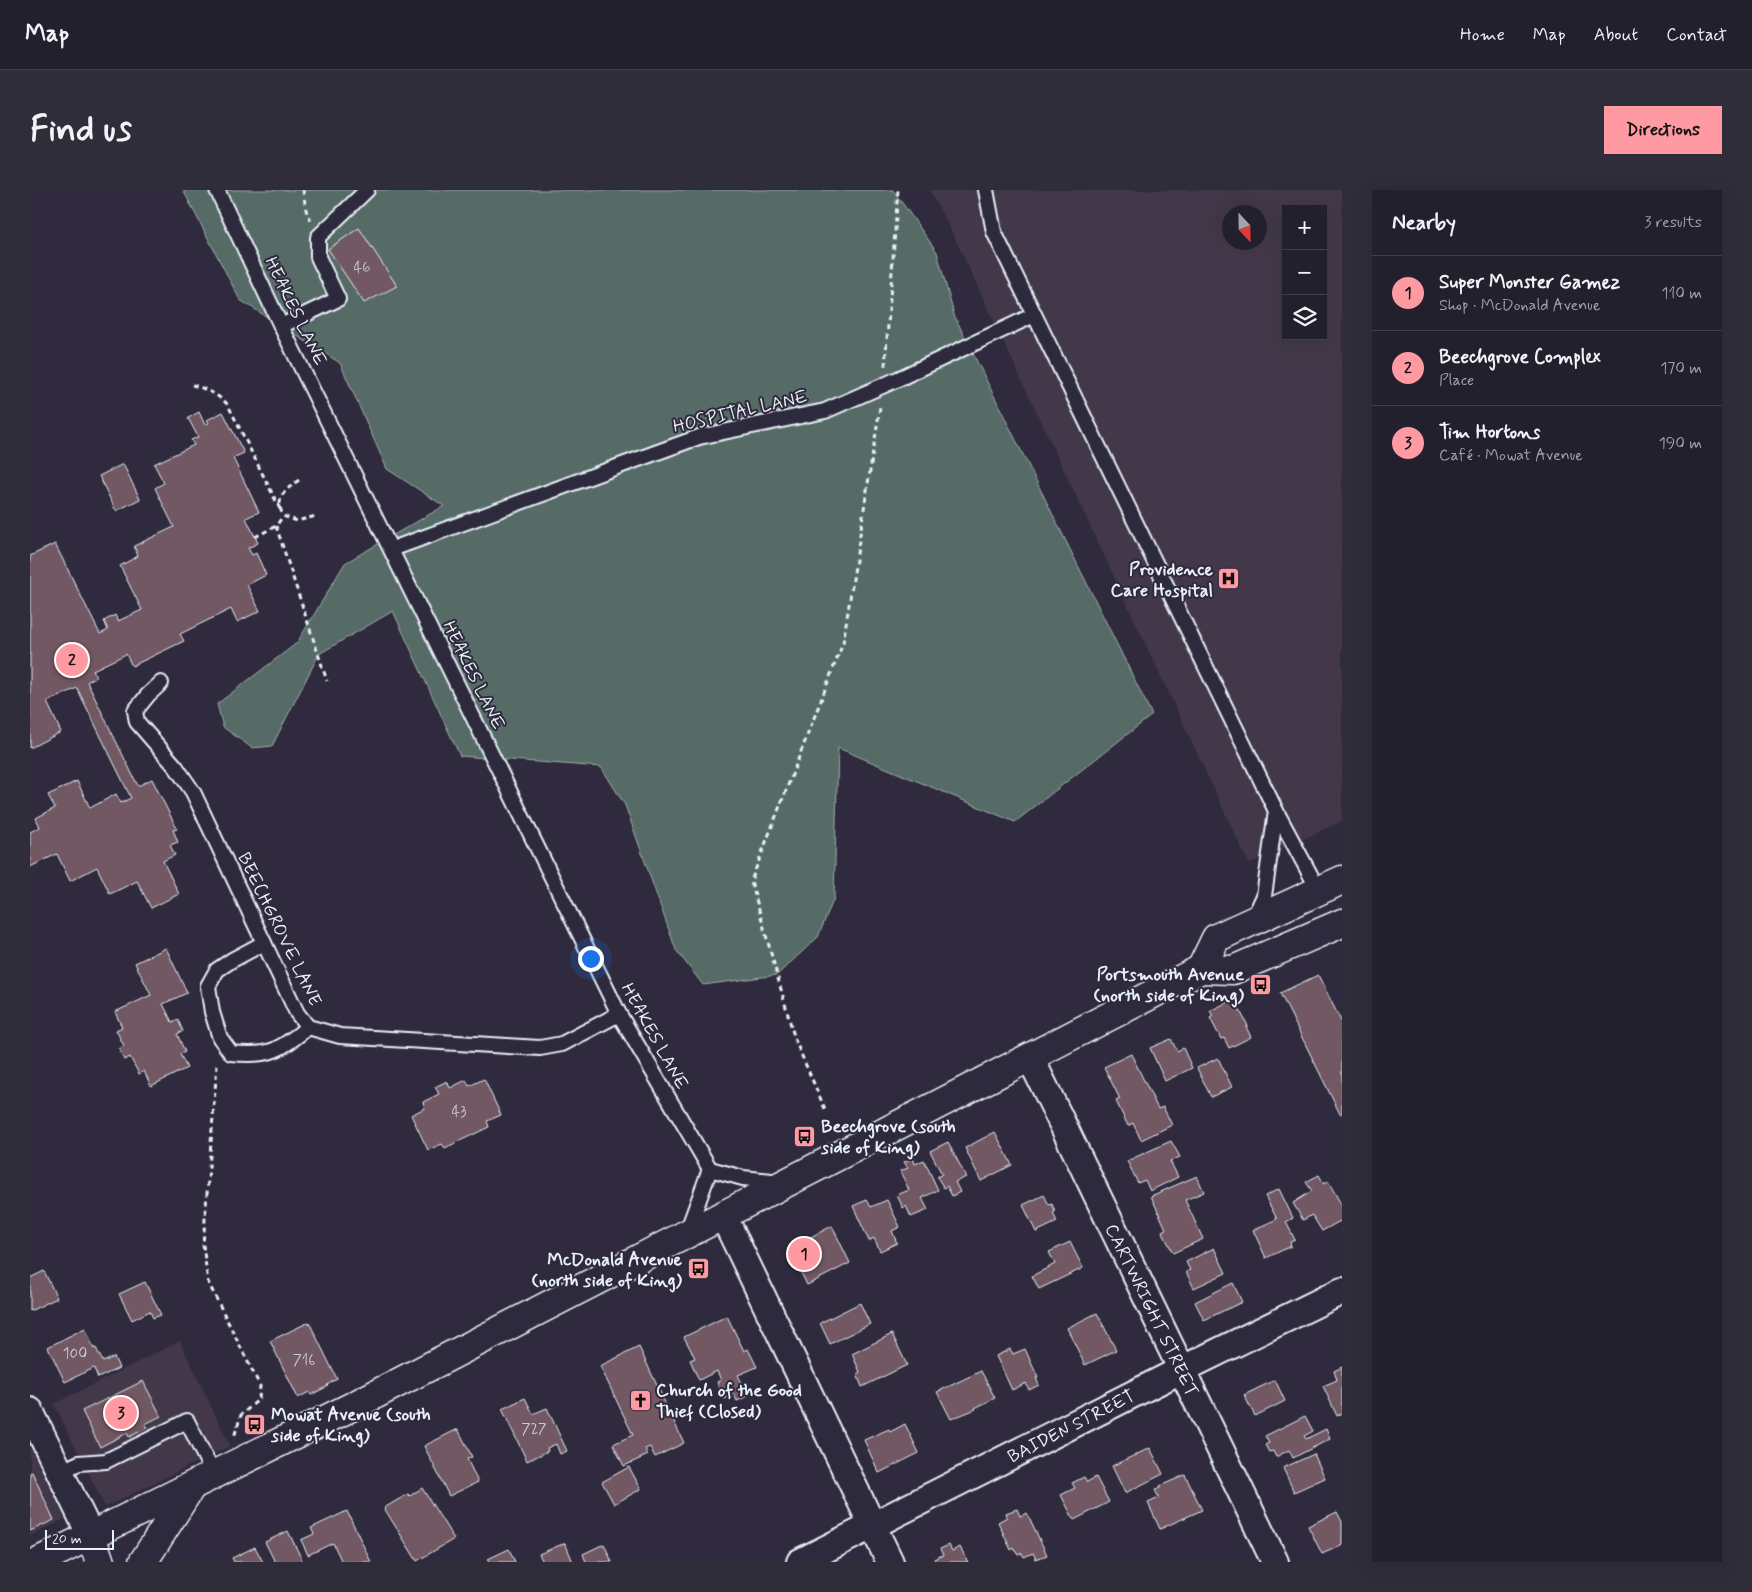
<!DOCTYPE html>
<html lang="en">
<head>
<meta charset="utf-8">
<style>
	body { margin:0; font-family:Mynerve,sans-serif; background:#2f2d3a; color:#f1f3f6 }
	.controls { position:absolute; right:15px; top:15px; display:grid; overflow:hidden; border-radius:0px; box-shadow:0 5px 20px #0002 }
	.controls button { width:45px; height:45px; display:grid; place-items:center; padding:0; border:0; border-bottom:1px solid #403e4a; background:#23202e; color:#f1f3f6; font:25px sans-serif }
	.compass { position:absolute; left:1192px; top:15px; width:45px; height:45px; border-radius:50%; background:#23202e; box-shadow:0 5px 20px #0002; rotate:158deg }
	.scale { position:absolute; left:15px; bottom:12px; width:69px; box-sizing:border-box; padding-left:5px; border:2px solid #e8f1f8; border-top:0; font-size:14px; line-height:18px; white-space:nowrap; color:#e8f1f8; -webkit-text-stroke:4px #2f2a3d; paint-order:stroke }
	.you { position:absolute; left:560px; top:768px; width:18px; height:18px; margin:-12px; border:4px solid #fff; border-radius:50%; background:#1a73e8; box-shadow:0 0 0 8px #1a73e833 }
	.badge { display:grid; place-items:center; width:32px; height:32px; border-radius:50%; background:#ff9aa2; color:#111; font-size:16px; font-weight:700 }
	.pin { position:absolute; translate:-50% -50%; border:2px solid #fff; box-shadow:0 1px 5px #0006 }
	.list { margin:0; padding:0; list-style:none }
	h2 { display:flex; justify-content:space-between; align-items:center; height:65px; margin:0; padding:0 20px; font-size:21px }
	h2 small { font-size:16px; font-weight:400; color:#a3a3aa }
	.list li { display:grid; grid-template-columns:32px 1fr auto; gap:15px; align-items:center; box-sizing:border-box; height:75px; padding:0 20px; border-top:1px solid #403e4a }
	.list b { display:block; font-size:19px; white-space:nowrap }
	.list p { margin:0; font-size:16px; white-space:nowrap; color:#a3a3aa }
	.list em { font-size:16px; font-style:normal; color:#a3a3aa }
	.icon { flex:none; width:28px; height:28px; fill:none; stroke:currentColor; stroke-width:2; stroke-linecap:round; stroke-linejoin:round }
	.map { position:relative; flex:none; width:1312px; height:1372px; overflow:hidden; border-radius:0px }
	header { display:flex; align-items:center; gap:30px; box-sizing:border-box; height:70px; padding:0 25px; background:#23202e; border-bottom:1px solid #403e4a }
	header strong { font-size:24px }
	nav { display:flex; gap:28px; margin-inline-start:auto; font-size:18px }
	.intro { display:flex; align-items:center; justify-content:space-between; box-sizing:border-box; height:120px; padding:0 30px }
	h1 { margin:0; font-size:35px }
	.button { padding:12px 22px; border-radius:0px; background:#ff9aa2; color:#111; font-size:18px; font-weight:700 }
	main { display:flex; gap:30px; padding:0 30px }
	aside { flex:1; background:#23202e; border-radius:0px; box-shadow:0 5px 20px #0002 }
	.map>svg:first-child { display:block }
	.built { fill:#433848; fill-rule:evenodd }
	.green { fill:#576b66; stroke:#a0aeaf }
	.building { fill:#715962; stroke:#e8f1f8 }
	.lines { fill:none; stroke-linecap:round; stroke-linejoin:round }
	.lane-casing { stroke:#e8f1f8; stroke-width:18 }
	.street-casing { stroke:#e8f1f8; stroke-width:30 }
	.secondary-casing { stroke:#e8f1f8; stroke-width:31 }
	.path { stroke:#e8f1f8; stroke-width:3; stroke-dasharray:5 4; stroke-linecap:butt }
	.lane { stroke:#2f2a3d; stroke-width:14 }
	.street { stroke:#2f2a3d; stroke-width:26 }
	.secondary { stroke:#2f2a3d; stroke-width:28 }
	.labels { text-anchor:middle; stroke-width:4; stroke-linejoin:round; paint-order:stroke }
	.number-label { font-size:15px; fill:#cacbd2 }
	.street-label { font-size:18px; fill:#e8f1f8; stroke:#2f2a3d }
	.poi-label { font-size:18px; font-weight:bold; fill:#e8f1f8; stroke:#2f2a3d; text-anchor:end }
</style>
</head>
<body>
<header>
<strong>Map</strong>
<nav><a>Home</a><a>Map</a><a>About</a><a>Contact</a></nav>
</header>
<div class="intro"><h1>Find us</h1><a class="button">Directions</a></div>
<main>
<div class="map">
<svg width="1312" height="1372" viewBox="0 0 1312 1372">
	<rect width="100%" height="100%" fill="#2f2a3d"/>
	<filter id="ink" filterUnits="userSpaceOnUse"><feTurbulence type="fractalNoise" baseFrequency=".02" numOctaves="2"/><feDisplacementMap in="SourceGraphic" scale="10" xChannelSelector="R" yChannelSelector="G"/><feConvolveMatrix kernelMatrix="1 2 1 2 8 2 1 2 1" color-interpolation-filters="sRGB"/></filter>
	<g filter="url(#ink)">
		<g class="built">
			<path d="M899,0H1312V631L1219,674L920,38ZM1256,19H1293V146H1256ZM1200,22H1230V52H1200Z"/>
			<path d="M150,1151L200,1256L75,1317L24,1214Z"/>
			<path d="M0,1257L35,1329L0,1346Z"/>
		</g>
		<path class="green" d="M153,0H863L907,62L924,125L1122,525L985,632L808,558L804,708L788,747L747,785L673,795L646,760L595,615L571,577L430,566L363,421L289,464L242,556L222,558L193,537L187,514L267,453L315,373L414,316L357,279L310,173L210,110Z"/>
		<g class="building">
			<path d="M329,38L367,96L334,113L298,59Z"/>
			<path d="M169,222L175,235L179,233L177,230L193,222L214,263L203,268L229,322L216,328L228,353L218,358L222,365L226,363L236,385L217,395L230,421L207,432L201,419L150,444L154,451L102,476L96,464L63,480L66,487L57,492L108,596L122,589L147,639L143,640L148,652L140,655L145,665L133,671L149,704L121,718L107,691L80,704L67,677L40,691L27,664L0,677V642L10,637L6,628L25,618L18,605L47,591L60,618L86,604L91,613L101,608L47,498L17,512L31,542L0,558V366L25,354L70,444L78,440L74,431L85,425L88,431L112,420L90,376L108,366L104,356L144,337L125,298L134,293L124,274L164,255L161,250L168,247L158,228Z"/>
			<path d="M93,274L110,309L86,321L69,286Z"/>
			<path d="M136,758L157,803L133,814L142,832L148,830L153,841L147,844L155,862L150,864L157,878L121,896L114,881L109,884L100,867L94,870L89,859L94,856L86,840L92,837L85,822L121,805L105,773Z"/>
			<path d="M1288,785L1312,833V923L1310,924L1250,803Z"/>
			<path d="M1202,810L1205,816L1207,815L1218,836L1216,837L1221,847L1199,858L1194,848L1191,849L1180,828L1183,826L1180,821Z"/>
			<path d="M1141,849L1147,861L1153,858L1162,878L1135,891L1120,858Z"/>
			<path d="M1101,864L1128,919L1133,917L1142,935L1111,950L1103,933L1098,936L1086,911L1090,909L1074,877Z"/>
			<path d="M1188,868L1202,897L1181,907L1167,878Z"/>
			<path d="M454,889L471,925L457,931L459,937L415,958L412,954L398,960L381,925L395,918L393,912L409,904L405,897L417,891L420,898L436,890L439,896Z"/>
			<path d="M965,942L982,975L951,991L935,958Z"/>
			<path d="M1141,951L1150,967L1140,971L1148,987L1120,1001L1115,990L1108,993L1097,971Z"/>
			<path d="M918,952L936,987L925,992L930,1002L922,1006L917,996L914,998L907,987L912,984L900,961Z"/>
			<path d="M883,968L885,974L894,970L908,1000L892,1008L898,1020L881,1027L876,1016L873,1018L867,1005L879,1000L870,981L878,978L874,972Z"/>
			<path d="M1289,985L1294,994L1298,991L1312,1016V1030L1292,1041L1282,1025L1273,1030L1263,1013L1282,1001L1276,992Z"/>
			<path d="M1167,986L1174,1002L1155,1010L1173,1049L1143,1063L1132,1041L1136,1039L1121,1006Z"/>
			<path d="M1249,999L1263,1028L1256,1032L1265,1050L1260,1052L1261,1056L1236,1068L1223,1040L1247,1029L1235,1006Z"/>
			<path d="M1014,1005L1019,1015L1022,1014L1025,1022L1023,1023L1027,1032L1006,1042L993,1015Z"/>
			<path d="M837,1010L841,1017L857,1010L870,1037L862,1041L867,1053L850,1061L844,1048L839,1051L823,1016Z"/>
			<path d="M802,1036L820,1073L777,1095L759,1058Z"/>
			<path d="M1040,1052L1053,1078L1009,1099L1002,1086L1025,1074L1019,1062Z"/>
			<path d="M1184,1058L1196,1083L1164,1098L1156,1082L1160,1080L1156,1072Z"/>
			<path d="M14,1081L27,1108L0,1121V1088Z"/>
			<path d="M115,1092L131,1125L123,1128L120,1121L102,1130L89,1104Z"/>
			<path d="M1203,1093L1212,1112L1174,1130L1165,1112Z"/>
			<path d="M830,1113L840,1134L800,1154L790,1133Z"/>
			<path d="M1067,1123L1086,1160L1055,1175L1037,1138Z"/>
			<path d="M697,1126L714,1161L718,1159L727,1177L708,1185L718,1206L707,1211L704,1204L695,1209L687,1192L691,1190L687,1181L669,1190L660,1170L665,1168L654,1147Z"/>
			<path d="M279,1132L307,1189L297,1195L298,1196L281,1205L279,1202L268,1208L240,1151Z"/>
			<path d="M55,1138L64,1159L66,1158L73,1172L84,1167L89,1178L68,1188L64,1178L35,1192L18,1157Z"/>
			<path d="M862,1144L877,1175L832,1197L827,1184L830,1182L822,1164Z"/>
			<path d="M609,1157L654,1253L625,1267L620,1257L615,1259L618,1265L594,1276L583,1254L603,1245L570,1176Z"/>
			<path d="M980,1159L983,1164L995,1159L1008,1188H1006L1009,1195L999,1200L996,1193L982,1200L966,1166Z"/>
			<path d="M1312,1177V1223L1307,1226L1293,1196L1307,1190L1304,1181Z"/>
			<path d="M951,1181L965,1208L945,1218L946,1219L921,1229L907,1202Z"/>
			<path d="M1245,1190L1255,1211L1225,1226L1214,1205Z"/>
			<path d="M113,1191L131,1226L115,1234L117,1238L99,1247L97,1243L70,1257L52,1221Z"/>
			<path d="M495,1208L503,1224L517,1218L537,1261L530,1264L526,1254L517,1258L518,1261L497,1271L472,1219Z"/>
			<path d="M1275,1226L1283,1241L1274,1246L1276,1249L1296,1239L1300,1249L1263,1268L1259,1260L1246,1267L1243,1261L1239,1262L1235,1255L1239,1253L1235,1246Z"/>
			<path d="M875,1234L889,1263L849,1283L834,1250L859,1239L860,1242Z"/>
			<path d="M428,1239L442,1267L437,1269L448,1292L419,1306L394,1256Z"/>
			<path d="M1120,1258L1133,1284L1095,1303L1082,1276Z"/>
			<path d="M1284,1264L1295,1288L1264,1302L1253,1278Z"/>
			<path d="M599,1277L611,1299L584,1314L572,1292Z"/>
			<path d="M2,1282L24,1330L0,1341V1283Z"/>
			<path d="M1155,1285L1172,1320L1130,1339L1118,1313L1129,1308L1125,1300L1130,1298V1296Z"/>
			<path d="M1054,1287L1057,1292L1066,1287L1079,1312L1044,1330L1031,1305L1045,1298L1042,1293Z"/>
			<path d="M392,1298L424,1349L387,1371L354,1318L378,1304L380,1306Z"/>
			<path d="M987,1319L990,1326L997,1323L1017,1365L1006,1369L1003,1363L994,1367L992,1363L988,1365L984,1358L981,1360L968,1332L977,1327L976,1323Z"/>
			<path d="M317,1321L341,1372H312L303,1353L278,1365L271,1350L284,1344L281,1338Z"/>
			<path d="M1307,1322L1312,1332V1355L1292,1364L1278,1336Z"/>
			<path d="M258,1341L273,1372H245L235,1352Z"/>
			<path d="M535,1353L543,1372H513L509,1364Z"/>
			<path d="M574,1354L582,1372H556L553,1364Z"/>
			<path d="M919,1355L922,1361L930,1357L938,1372H905L904,1369L913,1365L910,1359Z"/>
			<path d="M225,1357L233,1372H204L202,1368Z"/>
			<path d="M479,1359L485,1372H459L458,1369Z"/>
		</g>
		<g class="lines">
			<defs>
				<g id="lane">
					<path d="M187,0L251,136L589,824L680,979L713,988L751,992"/>
					<path d="M956,0L964,42L1246,621L1289,701"/>
					<path d="M251,136L308,109L288,67V47L337,0"/>
					<path d="M362,359L669,247L795,221L868,189L1004,125"/>
					<path d="M131,493L118,505L105,521L107,532L146,577L163,602L267,823L278,837L310,846L510,858L532,854L589,824"/>
					<path d="M1223,729L1234,706L1246,621"/>
					<path d="M234,753L202,770L187,780L178,796L182,822L190,848L201,863C239,867 249,861 278,837"/>
					<path d="M657,1042L680,979"/>
					<path d="M30,1282L49,1273L76,1271L157,1231L184,1285"/>
				</g>
				<g id="street">
					<path d="M1000,867L1245,1372"/>
					<path d="M693,1025L860,1372"/>
					<path d="M0,1221L61,1346"/>
					<path d="M770,1372L1151,1180L1312,1101"/>
				</g>
				<g id="secondary">
					<path d="M1171,779L1186,748L1312,690"/>
					<path d="M61,1346L70,1372"/>
					<path d="M7,1372L321,1217L1171,779L1203,780L1312,733"/>
					<path d="M113,1372L161,1297"/>
				</g>
			</defs>
			<use href="#lane" class="lane-casing"/>
			<use href="#street" class="street-casing"/>
			<use href="#secondary" class="secondary-casing"/>
			<g class="path">
				<path d="M273,0L276,20L281,31"/>
				<path d="M855,176L868,0"/>
				<path d="M162,195C175,198 189,205 198,215L250,319"/>
				<path d="M269,290C254,301 245,307 253,326L267,331L286,326"/>
				<path d="M246,336L297,491"/>
				<path d="M225,347L246,336L253,326"/>
				<path d="M187,875L173,1055L178,1092L230,1196L229,1209L211,1225L204,1247"/>
				<path d="M795,919L765,850L721,691L813,453L850,217"/>
			</g>
			<use href="#lane" class="lane"/>
			<use href="#street" class="street"/>
			<use href="#secondary" class="secondary"/>
		</g>
	</g>
	<defs>
		<symbol id="hospital-square" viewBox="-11 -11 22 22"><rect x="-9" y="-9" width="18" height="18" rx="4" fill="#ff9aa2" stroke="#2f2a3d"/><path d="M-5-5h3v3.5h4V-5h3V5h-3V1.5h-4V5h-3Z" fill="#111"/></symbol>
		<symbol id="bus-square" viewBox="-11 -11 22 22"><rect x="-9" y="-9" width="18" height="18" rx="4" fill="#ff9aa2" stroke="#2f2a3d"/><path d="M-5-6H5V4H4V6H2V4H-2V6H-4V4H-5ZM-3.5-4V0h7V-4ZM-3.5 1.2v1.5H-2V1.2ZM2 1.2v1.5H3.5V1.2Z" fill="#111"/></symbol>
		<symbol id="church-square" viewBox="-11 -11 22 22"><rect x="-9" y="-9" width="18" height="18" rx="4" fill="#ff9aa2" stroke="#2f2a3d"/><path d="M-1.2-6h2.4v3.5h3.3v2.4h-3.3V6h-2.4V-.1h-3.3v-2.4h3.3Z" fill="#111"/></symbol>
	</defs>
	<g fill-rule="evenodd">
		<use href="#hospital-square" x="1186" y="376" width="25" height="25"/>
		<use href="#bus-square" x="1218" y="782" width="25" height="25"/>
		<use href="#bus-square" x="762" y="934" width="25" height="25"/>
		<use href="#bus-square" x="656" y="1066" width="25" height="25"/>
		<use href="#church-square" x="598" y="1198" width="25" height="25"/>
		<use href="#bus-square" x="212" y="1222" width="25" height="25"/>
	</g>
	<g class="labels">
		<g class="number-label">
			<text x="332" y="82">46</text>
			<text x="429" y="926">43</text>
			<text x="45" y="1168">100</text>
			<text x="274" y="1175">716</text>
			<text x="504" y="1244">727</text>
		</g>
		<g class="street-label">
			<text transform="translate(266 121) rotate(64)" y="6">HEAKES LANE</text>
			<text transform="translate(710 221) rotate(-13)" y="6">HOSPITAL LANE</text>
			<text transform="translate(444 485) rotate(64)" y="6">HEAKES LANE</text>
			<text transform="translate(250 739) rotate(64)" y="6">BEECHGROVE LANE</text>
			<text transform="translate(625 846) rotate(61)" y="6">HEAKES LANE</text>
			<text transform="translate(1122 1120) rotate(64)" y="6">CARTWRIGHT STREET</text>
			<text transform="translate(1041 1236) rotate(-27)" y="6">BAIDEN STREET</text>
		</g>
		<g class="poi-label">
			<text x="1183" y="385">Providence<tspan x="1183" dy="21">Care Hospital</tspan></text>
			<text x="1214" y="790">Portsmouth Avenue<tspan x="1214" dy="21">(north side of King)</tspan></text>
			<text x="791" y="942" text-anchor="start">Beechgrove (south<tspan x="791" dy="21">side of King)</tspan></text>
			<text x="652" y="1075">McDonald Avenue<tspan x="652" dy="21">(north side of King)</tspan></text>
			<text x="626" y="1206" text-anchor="start">Church of the Good<tspan x="626" dy="21">Thief (Closed)</tspan></text>
			<text x="241" y="1230" text-anchor="start">Mowat Avenue (south<tspan x="241" dy="21">side of King)</tspan></text>
		</g>
	</g>
</svg>
<div class="controls">
<button>+</button>
<button>−</button>
<button><svg class="icon" aria-label="layers" viewBox="0 0 24 24"><path d="M12 4l9 5-9 5-9-5zM3 14l9 5 9-5"/></svg></button>
</div>
<svg class="compass" viewBox="-18 -18 36 36"><path d="M0-13l5 13h-10z" fill="#e53935"/><path d="M0 13l5-13h-10z" fill="#a3a3aa"/></svg>
<div class="scale">20 m</div>
<div class="you"></div>
<div class="pin badge" style="left:774px;top:1064px">1</div>
<div class="pin badge" style="left:42px;top:470px">2</div>
<div class="pin badge" style="left:91px;top:1223px">3</div>
</div>
<aside>
<h2>Nearby<small>3 results</small></h2>
<ul class="list">
<li><span class="badge">1</span><div><b>Super Monster Gamez</b><p>Shop · McDonald Avenue</p></div><em>110 m</em></li>
<li><span class="badge">2</span><div><b>Beechgrove Complex</b><p>Place</p></div><em>170 m</em></li>
<li><span class="badge">3</span><div><b>Tim Hortons</b><p>Café · Mowat Avenue</p></div><em>190 m</em></li>
</ul>
</aside>
</main>
</body>
</html>
